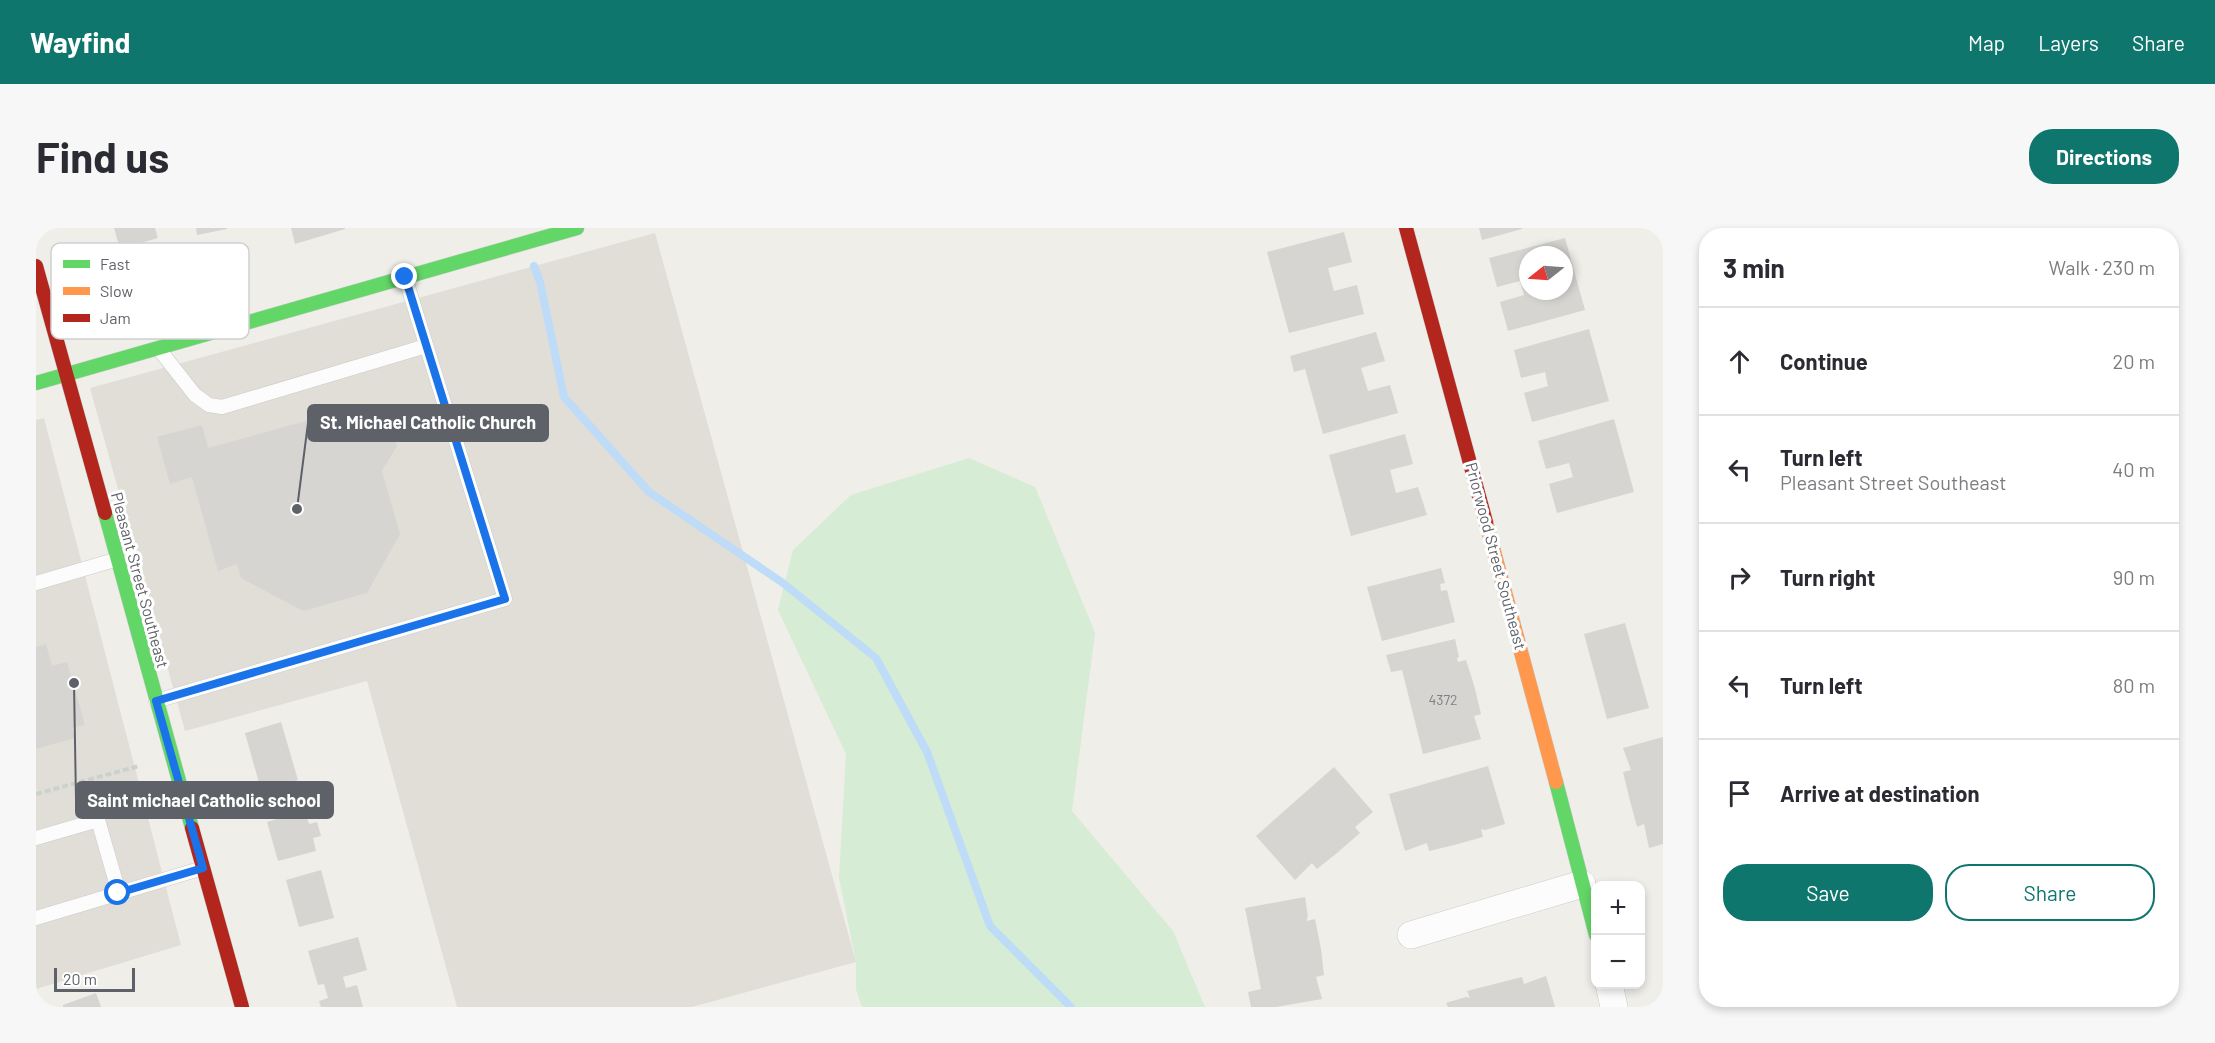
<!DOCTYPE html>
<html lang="en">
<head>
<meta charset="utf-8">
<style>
	body { margin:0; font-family:Barlow,sans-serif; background:#f7f7f7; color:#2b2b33 }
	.controls { position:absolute; right:18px; bottom:18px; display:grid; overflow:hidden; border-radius:12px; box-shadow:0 3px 9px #0003 }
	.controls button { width:54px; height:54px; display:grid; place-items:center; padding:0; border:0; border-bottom:2px solid #e1e1e2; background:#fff; color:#2b2b33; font:30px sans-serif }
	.compass { position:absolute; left:1483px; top:18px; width:54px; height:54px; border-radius:50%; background:#fff; box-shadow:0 3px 9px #0003; rotate:253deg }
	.scale { position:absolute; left:18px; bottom:15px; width:81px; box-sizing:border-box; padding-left:6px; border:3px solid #5e6268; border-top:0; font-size:16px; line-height:21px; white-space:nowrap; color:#5e6268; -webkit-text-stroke:4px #fff; paint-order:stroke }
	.stop { position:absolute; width:18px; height:18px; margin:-14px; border:4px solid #1a73e8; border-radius:50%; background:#fff }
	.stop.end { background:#1a73e8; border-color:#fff; box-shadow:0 2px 6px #0008 }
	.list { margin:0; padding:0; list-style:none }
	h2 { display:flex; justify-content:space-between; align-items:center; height:78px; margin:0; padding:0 24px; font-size:26px }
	h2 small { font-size:20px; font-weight:400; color:#7c7c81 }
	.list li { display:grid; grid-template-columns:39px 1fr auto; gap:18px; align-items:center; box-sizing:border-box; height:108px; padding:0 24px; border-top:2px solid #e1e1e2 }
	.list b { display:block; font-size:22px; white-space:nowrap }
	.list p { margin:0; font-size:20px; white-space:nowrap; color:#7c7c81 }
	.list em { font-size:20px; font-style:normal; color:#7c7c81 }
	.actions { display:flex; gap:12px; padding:18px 24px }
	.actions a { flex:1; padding:14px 0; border:2px solid #0f766e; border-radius:24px; text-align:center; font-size:21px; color:#0f766e }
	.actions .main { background:#0f766e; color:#fff }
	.icon { flex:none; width:33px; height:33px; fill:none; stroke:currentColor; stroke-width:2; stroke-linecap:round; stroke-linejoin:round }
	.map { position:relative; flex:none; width:1627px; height:779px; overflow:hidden; border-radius:24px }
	header { display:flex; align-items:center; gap:36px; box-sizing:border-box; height:84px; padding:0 30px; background:#0f766e; color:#fff }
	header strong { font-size:28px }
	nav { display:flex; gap:33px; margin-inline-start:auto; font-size:21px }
	.intro { display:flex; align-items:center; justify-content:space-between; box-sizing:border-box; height:144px; padding:0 36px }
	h1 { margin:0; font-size:42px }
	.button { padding:15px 27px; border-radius:24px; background:#0f766e; color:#fff; font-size:21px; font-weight:700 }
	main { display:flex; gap:36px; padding:0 36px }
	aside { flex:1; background:#fff; border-radius:24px; box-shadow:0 3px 9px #0003 }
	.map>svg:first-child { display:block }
	.education { fill:#e0ded7 }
	.green { fill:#d6ecd4 }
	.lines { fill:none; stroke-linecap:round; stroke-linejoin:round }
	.stream { stroke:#bedcf8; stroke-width:8 }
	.building { fill:#d6d5d2; fill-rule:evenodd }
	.lane-casing { stroke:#cbcbca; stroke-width:15 }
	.street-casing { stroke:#cbcbca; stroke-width:28 }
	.fast-casing { stroke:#cbcccb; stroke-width:15 }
	.slow-casing { stroke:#cbcccb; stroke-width:15 }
	.jam-casing { stroke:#cbcccb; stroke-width:15 }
	.path { stroke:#cbd1cd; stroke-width:4; stroke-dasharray:6 3; stroke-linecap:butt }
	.lane { stroke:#fdfcfc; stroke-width:14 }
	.street { stroke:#fdfcfc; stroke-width:27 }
	.fast { stroke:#63d668; stroke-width:14 }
	.slow { stroke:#ff974d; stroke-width:14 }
	.jam { stroke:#b3261e; stroke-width:14 }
	.route { stroke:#1a73e8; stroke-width:8 }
	.labels { text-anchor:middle; stroke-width:6; stroke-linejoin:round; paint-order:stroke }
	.number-label { font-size:14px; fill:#7d8084 }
	.street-label { font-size:16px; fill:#5e6268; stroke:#fff }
	.key { fill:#fff; stroke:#cfd0d2; stroke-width:1.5 }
	.key-label { font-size:16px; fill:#5e6268 }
	.leader { fill:none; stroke:#5e6268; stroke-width:2 }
	.callout-dot { fill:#5e6268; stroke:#fff; stroke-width:2 }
	.callout { fill:#5e6268; stroke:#5e6268; stroke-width:2 }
	.callout-label { font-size:18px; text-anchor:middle; font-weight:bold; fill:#fff }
</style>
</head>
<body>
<header>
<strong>Wayfind</strong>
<nav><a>Map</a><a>Layers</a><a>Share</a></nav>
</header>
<div class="intro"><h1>Find us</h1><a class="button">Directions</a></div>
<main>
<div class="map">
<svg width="1627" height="779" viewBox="0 0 1627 779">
	<rect width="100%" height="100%" fill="#efeee9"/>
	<g class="education">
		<path d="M619,5L820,734L656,779H421L331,453L149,503L54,160Z"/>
		<path d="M8,190L145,717L0,761V192Z"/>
	</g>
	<path class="green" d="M933,230L999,259L1005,273L1059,405L1036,583L1137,703L1169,779H826L820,761V734L803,650L810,526L742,382L757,322L815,267Z"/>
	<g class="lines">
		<path class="stream" d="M498,38L504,54L528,169L613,264L747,355L840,430L891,524L954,698L1035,779"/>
	</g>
	<g class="building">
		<path d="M78,0H119L122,10L84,21Z"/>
		<path d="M160,0H191V1L161,7Z"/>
		<path d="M255,0H309V1L259,16Z"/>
		<path d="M1443,0H1486V1L1446,12Z"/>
		<path d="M1308,4L1316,34L1292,40L1298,63L1321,57L1328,86L1253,105L1231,24Z"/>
		<path d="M1529,10L1549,82L1472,103L1464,74L1488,67L1484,53L1461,59L1453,30ZM1492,27H1528V63H1492Z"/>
		<path d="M1553,101L1573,173L1496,194L1488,165L1512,158L1509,144L1485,150L1478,122Z"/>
		<path d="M1340,104L1349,133L1325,140L1332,163L1354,157L1362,185L1287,206L1269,141L1258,144L1254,128Z"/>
		<path d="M310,182L357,207L361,218L346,243L364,306L331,365L267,383L205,350L201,336L182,343L156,249L134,256L121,209L166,197L172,220Z"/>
		<path d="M1578,191L1598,264L1521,285L1513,256L1537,249L1533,235L1510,241L1502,213Z"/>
		<path d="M1369,206L1377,236L1354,242L1360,265L1382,259L1391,287L1315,308L1293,227Z"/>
		<path d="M1405,340L1409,355L1404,356L1405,363L1411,362L1419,394L1346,413L1331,359Z"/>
		<path d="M1589,395L1613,480L1571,491L1548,406Z"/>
		<path d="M1419,411L1423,429L1421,430L1422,434L1430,432L1438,457L1445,486L1438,488L1445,511L1387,526L1366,442L1355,444L1350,427Z"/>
		<path d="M10,416L16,438L31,434L49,497L36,500L39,510L0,521V419Z"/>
		<path d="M245,494L262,552L225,562L209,505Z"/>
		<path d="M1627,509V616L1613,620L1608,596L1601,599L1593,569L1587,544L1595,542L1587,520Z"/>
		<path d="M1452,538L1469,596L1449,602L1445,601L1447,609L1418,617L1393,623L1391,615L1369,623L1353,566Z"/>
		<path d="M1298,539L1337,584L1319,599L1324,605L1301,625L1281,641L1276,635L1259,652L1220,608Z"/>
		<path d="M269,583L273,596L281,594L285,608L277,610L280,623L242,633L231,594Z"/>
		<path d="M285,642L298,690L263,699L250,652Z"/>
		<path d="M1269,669L1272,689L1271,690V693L1279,691L1285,721L1288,747L1280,749L1286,771L1240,779H1215L1212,764L1225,761L1209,680Z"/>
		<path d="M322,709L331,742L307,749L310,760L321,757L327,779H285L283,773L292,770L288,756L282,757L272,723Z"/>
		<path d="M1510,748L1519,779H1412L1410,775L1430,769L1434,770L1431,763L1486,749L1488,756Z"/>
		<path d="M60,765L65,779H27V777Z"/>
	</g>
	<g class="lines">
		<defs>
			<g id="lane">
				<path d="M122,120L159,167L173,177L186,179L390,118"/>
				<path d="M0,355L82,331"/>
				<path d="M120,473L469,371L369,49"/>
				<path d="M0,610L62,592L83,665"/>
				<path d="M0,690L167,640"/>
			</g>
			<g id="street">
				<path d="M1375,707L1546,656"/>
				<path d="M1573,756L1578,779"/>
			</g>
			<g id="fast">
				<path d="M0,155L541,0"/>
				<path d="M69,285L156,600"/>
				<path d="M1520,554L1560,707"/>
			</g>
			<path id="slow" d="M1450,294L1520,554"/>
			<g id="jam">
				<path d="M1370,0L1450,294"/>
				<path d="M0,38L69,285"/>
				<path d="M156,600L206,779"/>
			</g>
		</defs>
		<use href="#lane" class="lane-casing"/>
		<use href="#street" class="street-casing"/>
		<use href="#fast" class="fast-casing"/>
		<use href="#slow" class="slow-casing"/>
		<use href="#jam" class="jam-casing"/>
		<path class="path" d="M0,566L103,538"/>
		<use href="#lane" class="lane"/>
		<use href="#street" class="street"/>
		<use href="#fast" class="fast"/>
		<use href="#slow" class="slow"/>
		<use href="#jam" class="jam"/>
	</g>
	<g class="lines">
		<path class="route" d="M82,665L167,640L120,473L469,371L369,49"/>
	</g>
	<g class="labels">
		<g class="number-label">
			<text x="1407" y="477">4372</text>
		</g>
		<g class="street-label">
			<text transform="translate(1460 328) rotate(75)" y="6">Priorwood Street Southeast</text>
			<text transform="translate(104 352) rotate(75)" y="6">Pleasant Street Southeast</text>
		</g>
	</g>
	<rect x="15" y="15" width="198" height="96" rx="9" class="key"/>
	<rect x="27" y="32" width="27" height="8" fill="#63d668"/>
	<rect x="27" y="59" width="27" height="8" fill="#ff974d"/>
	<rect x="27" y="86" width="27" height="8" fill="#b3261e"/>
	<g class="key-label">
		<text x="64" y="42">Fast</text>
		<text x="64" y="69">Slow</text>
		<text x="64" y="96">Jam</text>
	</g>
	<path class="leader" d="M261 281L272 195M38 455L40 572"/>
	<g class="callout-dot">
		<circle cx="261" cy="281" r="6"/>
		<circle cx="38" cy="455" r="6"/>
	</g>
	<g class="callout">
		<rect x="272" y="177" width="240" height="36" rx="6"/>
		<rect x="40" y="554" width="257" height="36" rx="6"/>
	</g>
	<g class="callout-label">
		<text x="392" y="201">St. Michael Catholic Church</text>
		<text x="168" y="579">Saint michael Catholic school</text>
	</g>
</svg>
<div class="controls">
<button>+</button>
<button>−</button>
</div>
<svg class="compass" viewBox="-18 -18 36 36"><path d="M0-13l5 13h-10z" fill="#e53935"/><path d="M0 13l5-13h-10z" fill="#7c7c81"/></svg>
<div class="scale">20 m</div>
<div class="stop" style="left:82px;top:665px"></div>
<div class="stop end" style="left:369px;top:49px"></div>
</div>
<aside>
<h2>3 min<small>Walk · 230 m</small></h2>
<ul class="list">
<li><svg class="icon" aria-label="ahead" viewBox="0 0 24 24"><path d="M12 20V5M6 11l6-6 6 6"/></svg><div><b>Continue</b></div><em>20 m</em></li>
<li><svg class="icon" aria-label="left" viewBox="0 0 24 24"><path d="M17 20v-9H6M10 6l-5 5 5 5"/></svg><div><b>Turn left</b><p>Pleasant Street Southeast</p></div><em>40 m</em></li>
<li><svg class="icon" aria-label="right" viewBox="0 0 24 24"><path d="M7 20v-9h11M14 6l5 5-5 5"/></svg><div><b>Turn right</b></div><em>90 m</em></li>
<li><svg class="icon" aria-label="left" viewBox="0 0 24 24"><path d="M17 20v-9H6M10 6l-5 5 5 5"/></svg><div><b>Turn left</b></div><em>80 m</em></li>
<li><svg class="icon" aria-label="arrive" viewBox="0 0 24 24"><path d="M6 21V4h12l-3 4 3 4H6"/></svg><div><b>Arrive at destination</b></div></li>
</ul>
<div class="actions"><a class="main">Save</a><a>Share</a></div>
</aside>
</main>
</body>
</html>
